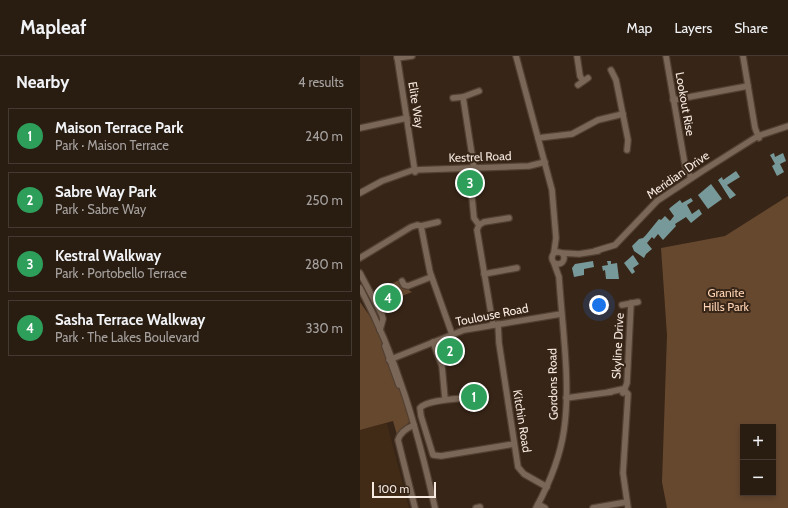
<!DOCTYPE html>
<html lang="en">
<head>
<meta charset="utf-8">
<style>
	body { margin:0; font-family:Cabin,sans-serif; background:#35291f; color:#f1f3f6 }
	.controls { position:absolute; right:12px; bottom:12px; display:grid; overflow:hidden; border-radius:0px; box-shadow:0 2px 6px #0003 }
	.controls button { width:36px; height:36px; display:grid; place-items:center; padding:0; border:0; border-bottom:1px solid #453a31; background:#291c11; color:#f1f3f6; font:20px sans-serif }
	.scale { position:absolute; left:12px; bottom:10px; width:64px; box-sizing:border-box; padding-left:4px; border:2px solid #f6e9e0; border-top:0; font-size:11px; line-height:14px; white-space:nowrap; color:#f6e9e0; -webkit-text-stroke:3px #372517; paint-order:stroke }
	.you { position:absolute; left:239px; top:249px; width:14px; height:14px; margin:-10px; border:3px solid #fff; border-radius:50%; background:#1a73e8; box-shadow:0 0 0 6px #1a73e833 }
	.badge { display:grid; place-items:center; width:26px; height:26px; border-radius:50%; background:#0f766e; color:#fff; font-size:13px; font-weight:700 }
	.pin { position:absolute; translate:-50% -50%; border:2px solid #fff; box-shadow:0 1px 4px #0006 }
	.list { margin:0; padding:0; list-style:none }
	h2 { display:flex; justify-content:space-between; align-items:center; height:52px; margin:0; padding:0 16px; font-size:17px }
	h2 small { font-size:13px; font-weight:400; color:#a5a19f }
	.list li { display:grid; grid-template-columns:26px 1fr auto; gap:12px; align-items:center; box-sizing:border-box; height:56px; margin:0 8px 8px; padding:0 8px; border:1px solid #453a31; border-radius:0px }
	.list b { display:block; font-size:15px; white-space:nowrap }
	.list p { margin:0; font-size:13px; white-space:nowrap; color:#a5a19f }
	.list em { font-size:13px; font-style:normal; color:#a5a19f }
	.map { position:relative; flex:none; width:428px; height:452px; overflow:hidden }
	header { display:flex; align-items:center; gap:24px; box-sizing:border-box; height:56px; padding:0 20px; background:#291c11; border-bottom:1px solid #453a31 }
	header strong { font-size:19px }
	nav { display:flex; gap:22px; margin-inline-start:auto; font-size:14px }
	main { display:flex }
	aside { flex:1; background:#291c11 }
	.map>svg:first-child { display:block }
	.built { fill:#412a16 }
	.green { fill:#66482f; fill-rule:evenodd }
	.building { fill:#789999 }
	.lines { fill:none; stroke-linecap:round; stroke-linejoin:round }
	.minor-casing { stroke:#524033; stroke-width:8 }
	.minor { stroke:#7b6757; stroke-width:5.5 }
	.labels { text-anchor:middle; stroke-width:4; stroke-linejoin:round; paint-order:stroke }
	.street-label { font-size:12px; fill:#f6e9e0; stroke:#372517 }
	.park-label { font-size:12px; fill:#fed4b4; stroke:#372517 }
</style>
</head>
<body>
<header>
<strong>Mapleaf</strong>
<nav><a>Map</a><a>Layers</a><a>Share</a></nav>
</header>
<main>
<aside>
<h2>Nearby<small>4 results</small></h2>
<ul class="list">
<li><span class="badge" style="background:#2e9e5b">1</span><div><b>Maison Terrace Park</b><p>Park · Maison Terrace</p></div><em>240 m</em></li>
<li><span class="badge" style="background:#2e9e5b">2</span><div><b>Sabre Way Park</b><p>Park · Sabre Way</p></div><em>250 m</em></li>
<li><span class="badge" style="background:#2e9e5b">3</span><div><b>Kestral Walkway</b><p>Park · Portobello Terrace</p></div><em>280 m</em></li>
<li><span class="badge" style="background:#2e9e5b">4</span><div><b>Sasha Terrace Walkway</b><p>Park · The Lakes Boulevard</p></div><em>330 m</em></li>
</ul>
</aside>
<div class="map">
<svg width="428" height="452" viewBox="0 0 428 452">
	<rect width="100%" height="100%" fill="#372517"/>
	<path class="built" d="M27,367L49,452H0V374Z"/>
	<g class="green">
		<path d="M428,140V452H307L302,426L307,279L301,192L365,180ZM383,371H413V437H383Z"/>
		<path d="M39,224L42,230L52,236L22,248L16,236Z"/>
		<path d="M0,246L16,269L51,364L37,379L33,365L0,374Z"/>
		<path d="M96,283L99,305L86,307L82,288Z"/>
	</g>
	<g class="building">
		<path d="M414,97L415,101L423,97L426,105L420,108L424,116L417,120L412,110L415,108L410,99Z"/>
		<path d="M376,115L380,121L367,129L376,139L370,143L358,124L362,121L363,124Z"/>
		<path d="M351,128L362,143L348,153L338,139Z"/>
		<path d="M331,142L333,145L327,149L332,158L339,153L342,158L331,167L326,161L315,168L316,170L303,184L298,178L294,183L292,181L287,187L292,193L286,198L284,202L274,195L272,190L279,183L283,182L286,179L299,163L301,164L305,160L310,165L314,160L309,153L311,151L320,144L322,147Z"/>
		<path d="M273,199L279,208L273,212L275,216L272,218L264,207Z"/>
		<path d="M233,205L234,211L224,213V219L214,221L212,212L215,208Z"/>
		<path d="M247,205H251V208L257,207L259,223H246L245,214L243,215L242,210L248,209Z"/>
	</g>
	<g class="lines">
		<defs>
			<g id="minor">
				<path d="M37,0L55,116"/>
				<path d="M156,0L192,134L196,182L194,196"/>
				<path d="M217,0L220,20L223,25"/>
				<path d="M306,0L325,109L331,122"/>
				<path d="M383,0L395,72L399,82"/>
				<path d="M37,2L52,0"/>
				<path d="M251,14L256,24L268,84L267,94"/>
				<path d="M218,29L228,22"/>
				<path d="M93,42L103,41"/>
				<path d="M313,44L388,30"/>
				<path d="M0,72L47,62"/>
				<path d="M178,82L212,78L238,64L263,58"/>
				<path d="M114,112L103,41L119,35"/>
				<path d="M0,137L22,125L53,114L169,110L185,106"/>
				<path d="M112,141L114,162L119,169L117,174L133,269"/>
				<path d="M119,169L124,166L149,162"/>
				<path d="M61,170L78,166"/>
				<path d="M235,195L255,189L297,145L344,114L398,80L428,70"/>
				<circle cx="198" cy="202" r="6"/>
				<path d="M202,197L219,198L238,195"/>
				<path d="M0,202L51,171L57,169L61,170L70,216L92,278"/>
				<path d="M0,217L22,259L23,263L20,274"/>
				<path d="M124,218L157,212"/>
				<path d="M42,225L44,229L48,230L71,221"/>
				<path d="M0,232C37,301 58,376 75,452"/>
				<path d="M262,249L278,246"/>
				<path d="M138,268L139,287L158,411L164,418L187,431"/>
				<path d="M73,286L82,310L85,343"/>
				<path d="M25,290L39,329"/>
				<path d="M29,304L104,274L201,258"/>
				<path d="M249,336L263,333L268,338L263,417L268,452"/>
				<path d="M263,337L267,327L271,247"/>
				<path d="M105,342C95,343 67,344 60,352L61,360L73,399L81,400L154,388"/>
				<path d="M206,342L251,336"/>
				<path d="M54,369C47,372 40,376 38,384L55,452"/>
				<path d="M178,448L185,452"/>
				<path d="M116,452L120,451"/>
				<path d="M176,452C189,428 200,402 204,374C211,328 202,269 199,221L194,207"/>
				<path d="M233,452L267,446"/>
			</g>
		</defs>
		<use href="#minor" class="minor-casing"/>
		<use href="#minor" class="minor"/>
	</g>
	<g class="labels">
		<g class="street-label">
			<text transform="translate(325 48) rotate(80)" y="4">Lookout Rise</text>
			<text transform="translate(56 49) rotate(81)" y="4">Elite Way</text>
			<text transform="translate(120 101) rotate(-2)" y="4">Kestrel Road</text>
			<text transform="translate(318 119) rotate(-35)" y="4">Meridian Drive</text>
			<text transform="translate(132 259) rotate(-11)" y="4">Toulouse Road</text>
			<text transform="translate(258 290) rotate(-87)" y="4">Skyline Drive</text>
			<text transform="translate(193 328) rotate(-91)" y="4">Gordons Road</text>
			<text transform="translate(162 365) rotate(81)" y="4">Kitchin Road</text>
		</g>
		<g class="park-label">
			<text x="366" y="241">Granite<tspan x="366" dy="14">Hills Park</tspan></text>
		</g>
	</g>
</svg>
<div class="controls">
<button>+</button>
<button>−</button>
</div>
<div class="scale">100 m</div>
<div class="you"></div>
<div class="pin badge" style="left:114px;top:341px;background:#2e9e5b">1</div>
<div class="pin badge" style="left:90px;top:295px;background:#2e9e5b">2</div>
<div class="pin badge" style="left:110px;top:127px;background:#2e9e5b">3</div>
<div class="pin badge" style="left:28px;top:242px;background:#2e9e5b">4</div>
</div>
</main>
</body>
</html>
